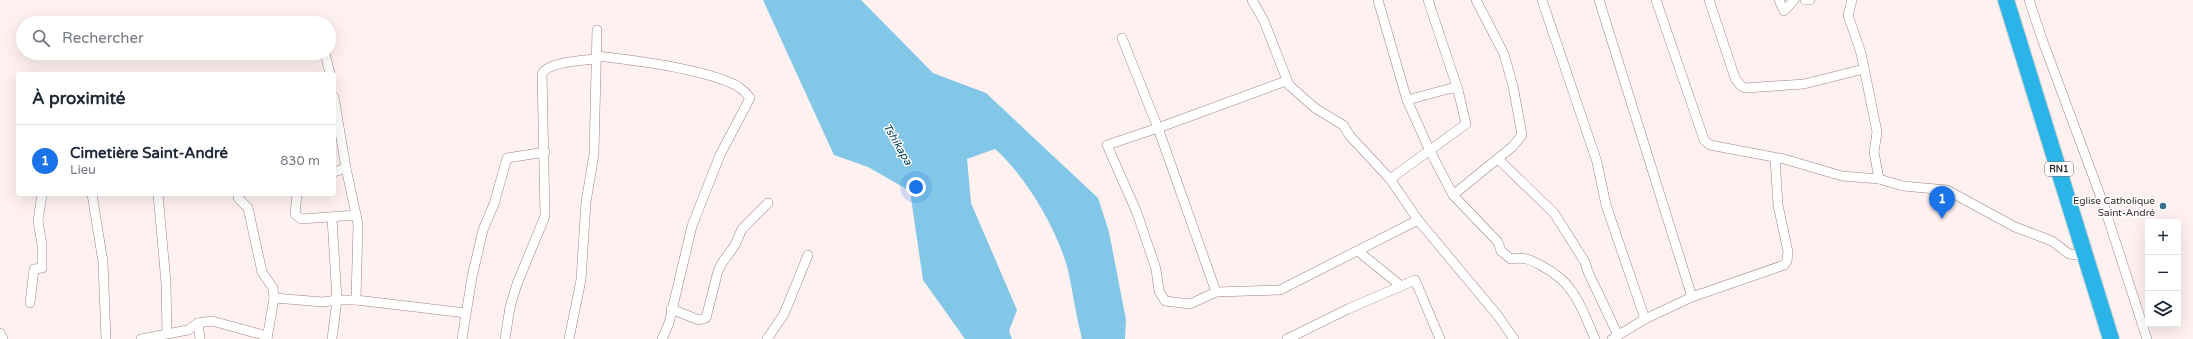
<!DOCTYPE html>
<html lang="fr">
<head>
<meta charset="utf-8">
<style>
	body { margin:0; font-family:"Varela Round",sans-serif; background:#f6f6f7; color:#1f2937 }
	.controls { position:absolute; right:12px; bottom:12px; display:grid; overflow:hidden; border-radius:4px; box-shadow:0 4px 16px #0002 }
	.controls button { width:36px; height:36px; display:grid; place-items:center; padding:0; border:0; border-bottom:1px solid #e0e1e3; background:#fff; color:#1f2937; font:20px sans-serif }
	.you { position:absolute; left:916px; top:187px; width:14px; height:14px; margin:-10px; border:3px solid #fff; border-radius:50%; background:#1a73e8; box-shadow:0 0 0 6px #1a73e833 }
	.badge { display:grid; place-items:center; width:26px; height:26px; border-radius:50%; background:#1a73e8; color:#fff; font-size:13px; font-weight:700 }
	.pin { position:absolute; translate:-50% -33px; filter:drop-shadow(0 1px 2px #0008) }
	.pin::after { content:''; position:absolute; top:21px; width:14px; height:12px; background:inherit; clip-path:polygon(0 0,100% 0,50% 100%) }
	.list { margin:0; padding:0; list-style:none }
	h2 { display:flex; justify-content:space-between; align-items:center; height:52px; margin:0; padding:0 16px; font-size:17px }
	h2 small { font-size:13px; font-weight:400; color:#747a83 }
	.list li { display:grid; grid-template-columns:26px 1fr auto; gap:12px; align-items:center; box-sizing:border-box; height:72px; padding:0 16px; border-top:1px solid #e0e1e3 }
	.list b { display:block; font-size:15px; white-space:nowrap }
	.list p { margin:0; font-size:13px; white-space:nowrap; color:#747a83 }
	.list em { font-size:13px; font-style:normal; color:#747a83 }
	.icon { flex:none; width:22px; height:22px; fill:none; stroke:currentColor; stroke-width:2; stroke-linecap:round; stroke-linejoin:round }
	.map { position:relative; flex:none; width:2193px; height:339px; overflow:hidden }
	.search { position:absolute; background:#fff; box-shadow:0 4px 16px #0002; left:16px; top:16px; width:320px; height:44px; display:flex; align-items:center; gap:10px; box-sizing:border-box; padding:0 14px; border-radius:22px; color:#747a83; font-size:15px }
	.panel { position:absolute; background:#fff; box-shadow:0 4px 16px #0002; left:16px; top:72px; width:320px; height:124px; border-radius:4px }
	.map>svg:first-child { display:block }
	.water { fill:#82c7e7 }
	.lines { fill:none; stroke-linecap:round; stroke-linejoin:round }
	.street-casing { stroke:#a08483; stroke-width:10 }
	.highway-casing { stroke:#d3d0d0; stroke-width:18 }
	.street { stroke:#fff; stroke-width:9 }
	.highway { stroke:#2bb4e8; stroke-width:16 }
	.poi-dot { fill:#39728c; stroke:#fff; stroke-width:1.5 }
	.labels { text-anchor:middle; stroke-width:3; stroke-linejoin:round; paint-order:stroke }
	.shield { fill:#fff; stroke:#726b6a; stroke-width:1 }
	.shield-label { font-size:9px; font-weight:bold; fill:#362b2a }
	.poi-label { font-size:10px; fill:#362b2a; stroke:#fff; text-anchor:end }
	.water-label { font-size:11px; font-style:italic; fill:#003c52; stroke:#fff }
</style>
</head>
<body>
<div class="map">
<svg width="2193" height="339" viewBox="0 0 2193 339">
	<rect width="100%" height="100%" fill="#fef1f0"/>
	<path class="water" d="M763,0H861L933,73L986,93L1098,198L1109,232L1126,320L1125,339H1082C1076,316 1073,293 1068,270C1058,231 1026,176 995,149L967,159L971,203L1017,310L1009,331L1012,339H965L923,280L910,191L868,167L834,155Z"/>
	<g class="lines">
		<defs>
			<g id="street">
				<path d="M1252,0L1264,21L1289,85L1315,108L1343,125L1350,136L1390,179L1418,220L1498,316L1514,339"/>
				<path d="M1378,0L1407,100L1429,149L1453,195L1498,242L1501,251L1511,259C1526,257 1529,259 1542,266C1575,283 1581,307 1595,339"/>
				<path d="M1542,0L1597,162L1606,205L1645,319"/>
				<path d="M1599,0L1692,297"/>
				<path d="M1656,0L1701,131L1704,140L1710,145L1784,159L1842,176L1879,179L1903,186L1947,190L2015,227L2052,241L2069,254L2086,256"/>
				<path d="M1709,0L1735,78L1741,86L1745,88L1804,84L1864,69"/>
				<path d="M1779,0L1784,11L1794,0"/>
				<path d="M1805,0H1810"/>
				<path d="M1852,0L1848,15L1861,53L1877,132L1874,152L1879,179"/>
				<path d="M2029,0L2042,39L2103,203L2147,339"/>
				<path d="M1122,38L1158,128L1216,292"/>
				<path d="M325,53L330,74"/>
				<path d="M596,56C633,60 708,69 739,87C743,90 747,94 750,98L720,155L692,226L669,323L662,339"/>
				<path d="M1286,81L1158,128L1107,145L1137,213L1156,269L1159,291L1165,301L1190,304L1216,292L1280,290L1418,220"/>
				<path d="M334,97L346,168L358,224L356,300"/>
				<path d="M1407,100L1452,88L1458,90"/>
				<path d="M1498,159L1554,213L1585,262L1588,272L1618,335"/>
				<path d="M334,172L346,168"/>
				<path d="M1390,179L1466,124L1458,90L1428,0"/>
				<path d="M92,194L103,262L106,339"/>
				<path d="M158,194L166,283L167,333"/>
				<path d="M239,194L238,198L248,208L260,263L262,272L273,288L274,298L267,339"/>
				<path d="M297,194L295,214L301,219L356,215"/>
				<path d="M1453,195L1512,147L1522,135L1513,86L1504,54L1476,0"/>
				<path d="M332,218L337,300L332,339"/>
				<path d="M1358,251L1401,286"/>
				<path d="M274,298L323,302L337,300H356L466,313"/>
				<path d="M30,303L34,269L42,268V245L38,221L42,194"/>
				<path d="M671,309L699,320L706,318L718,271L722,263L735,245L742,229L768,203"/>
				<path d="M198,323L200,339"/>
				<path d="M0,333L3,339"/>
				<path d="M141,339L188,330L198,323L212,321L267,336"/>
				<path d="M462,339L472,277L483,230L494,204L507,158L545,152"/>
				<path d="M505,339L510,307L517,284L545,216L542,74C547,62 584,60 596,59"/>
				<path d="M569,339L581,280L586,202L594,154L597,30"/>
				<path d="M767,339L784,314L808,255"/>
				<path d="M1287,339L1348,309L1415,280L1440,339"/>
				<path d="M1612,339L1645,319L1692,297L1784,265L1787,261L1788,252L1778,205L1775,158"/>
			</g>
			<path id="highway" d="M2006,0L2111,339"/>
		</defs>
		<use href="#street" class="street-casing"/>
		<use href="#highway" class="highway-casing"/>
		<use href="#street" class="street"/>
		<use href="#highway" class="highway"/>
	</g>
	<circle class="poi-dot" cx="2163" cy="206" r="4"/>
	<g class="labels">
		<rect class="shield" x="2045" y="162" width="28" height="14" rx="3"/>
		<g class="shield-label">
			<text x="2059" y="172">RN1</text>
		</g>
		<g class="poi-label">
			<text x="2155" y="204">Eglise Catholique<tspan x="2155" dy="12">Saint-André</tspan></text>
		</g>
		<g class="water-label">
			<text transform="translate(898 144) rotate(60)" y="4">Tshikapa</text>
		</g>
	</g>
</svg>
<div class="controls">
<button>+</button>
<button>−</button>
<button><svg class="icon" aria-label="layers" viewBox="0 0 24 24"><path d="M12 4l9 5-9 5-9-5zM3 14l9 5 9-5"/></svg></button>
</div>
<div class="you"></div>
<div class="pin badge" style="left:1942px;top:219px">1</div>
<div class="search"><svg class="icon" aria-label="search" viewBox="0 0 24 24"><circle cx="10" cy="10" r="6"/><path d="M15 15l6 6"/></svg>Rechercher</div>
<section class="panel">
<h2>À proximité<small></small></h2>
<ul class="list">
<li><span class="badge">1</span><div><b>Cimetière Saint-André</b><p>Lieu</p></div><em>830 m</em></li>
</ul>
</section>
</div>
</body>
</html>
